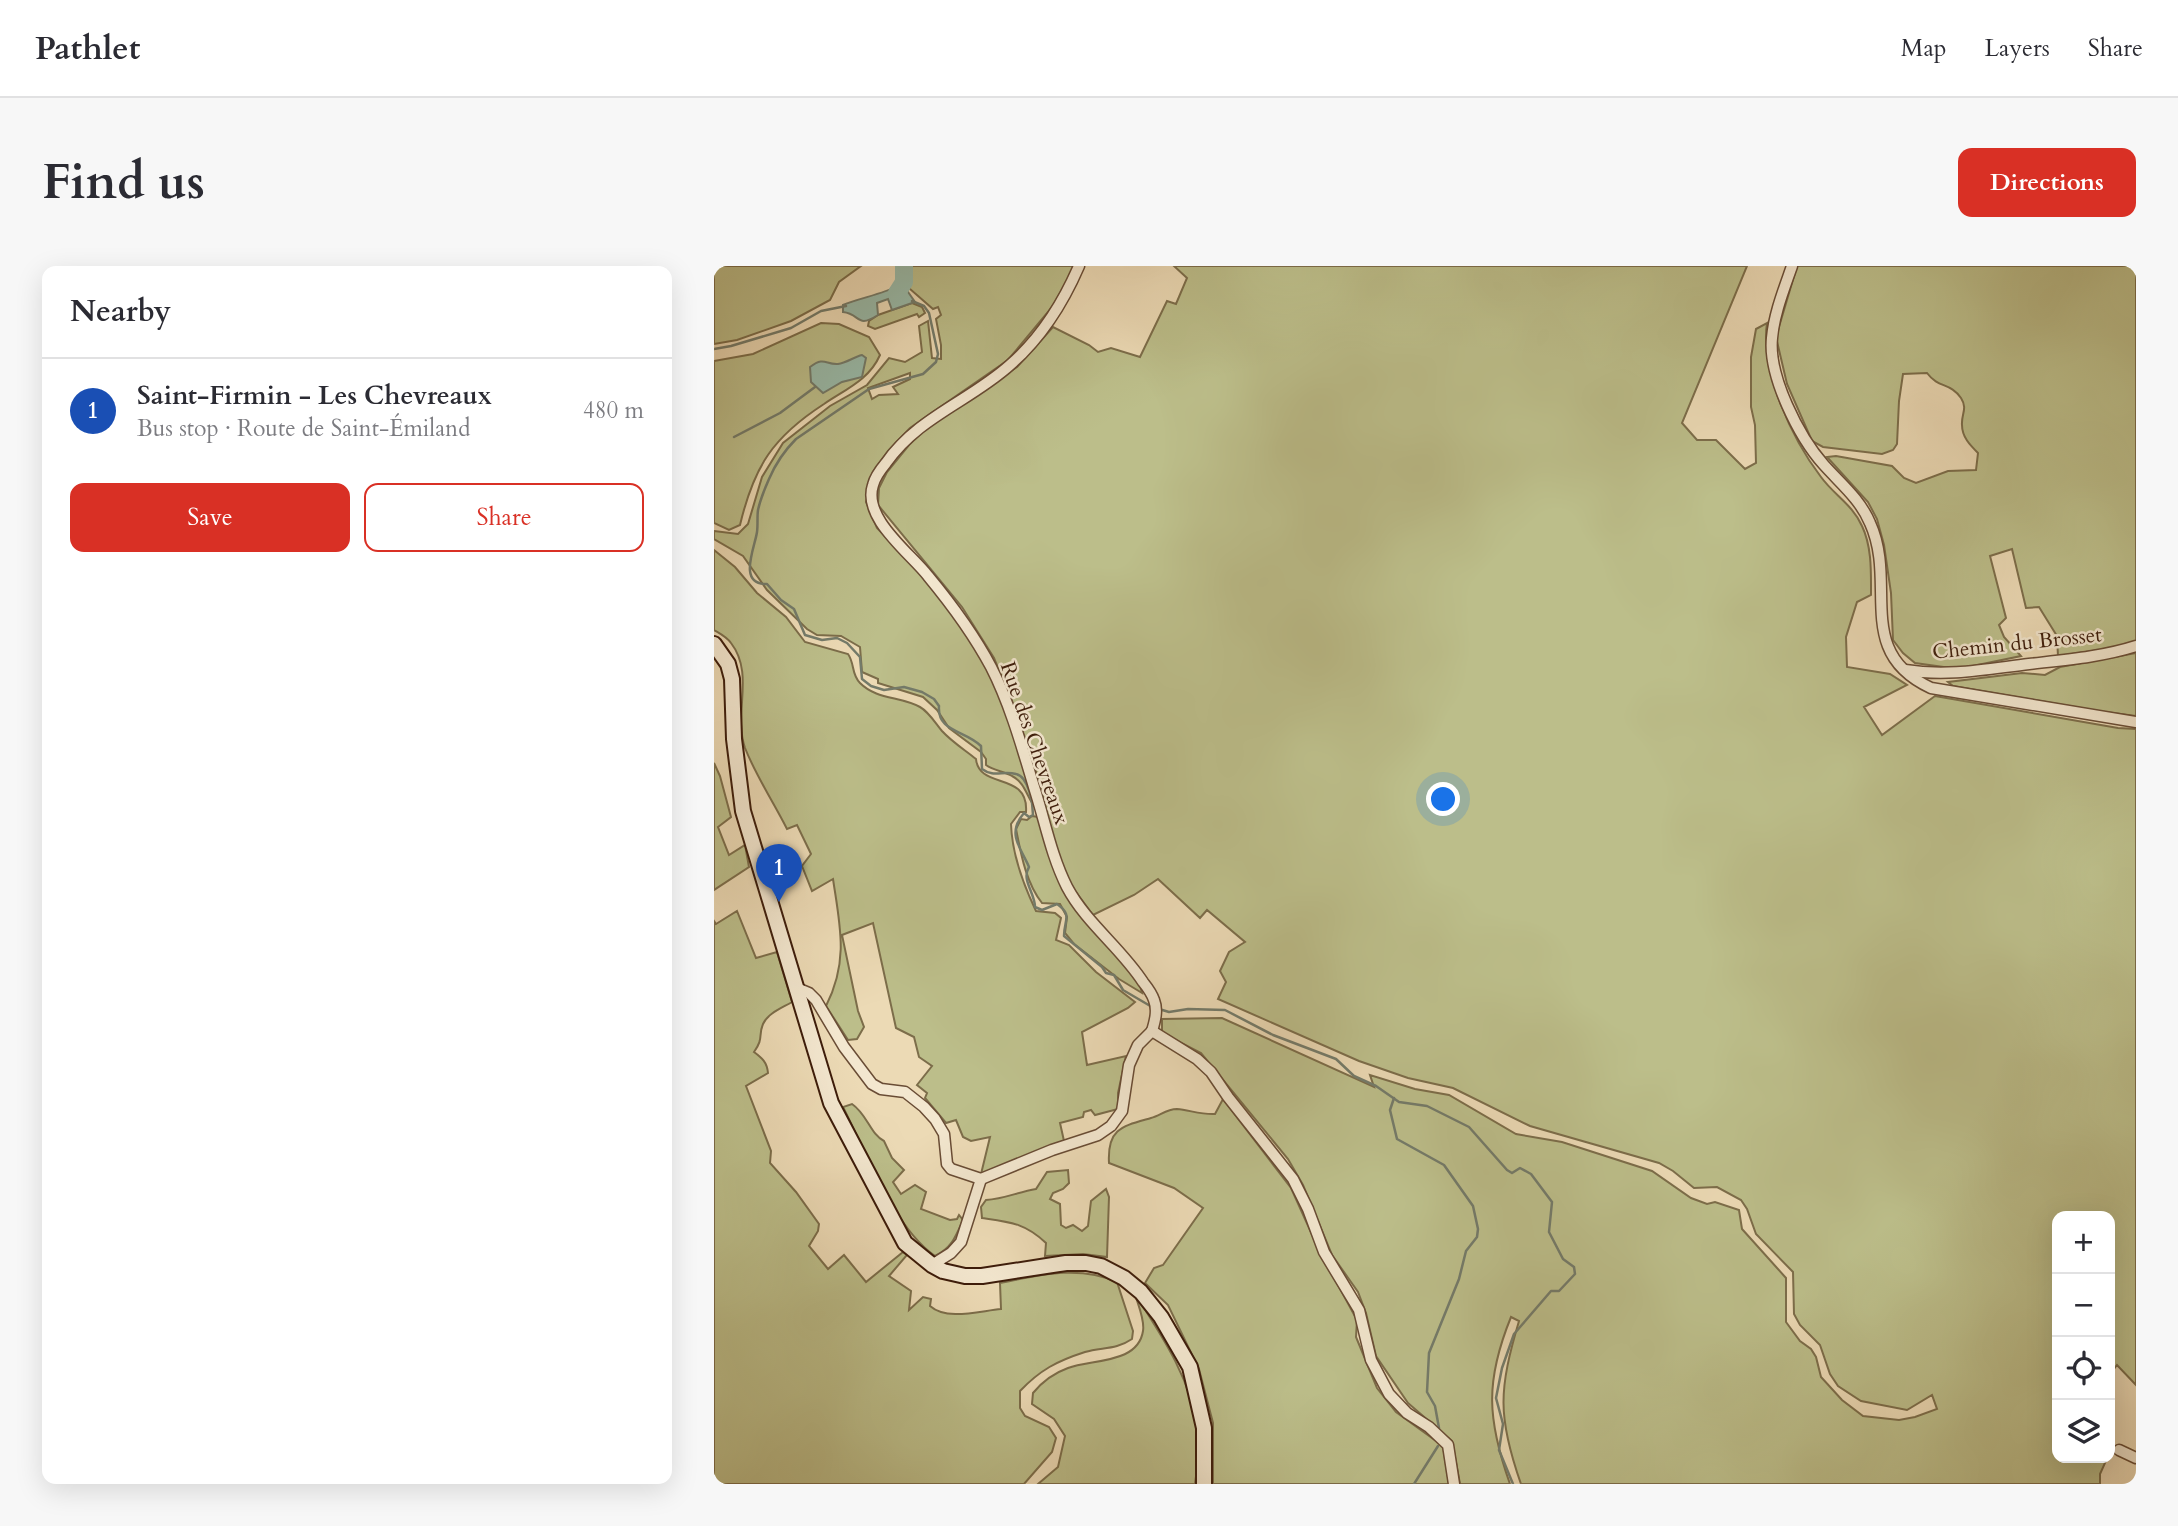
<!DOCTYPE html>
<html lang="en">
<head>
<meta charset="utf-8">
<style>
	body { margin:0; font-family:Cardo,serif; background:#f7f7f7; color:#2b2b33 }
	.controls { position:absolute; right:21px; bottom:21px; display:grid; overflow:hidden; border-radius:14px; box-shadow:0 7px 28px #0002 }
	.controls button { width:63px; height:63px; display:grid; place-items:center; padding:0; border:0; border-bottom:2px solid #e1e1e2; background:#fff; color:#2b2b33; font:35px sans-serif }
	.you { position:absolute; left:730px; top:534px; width:24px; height:24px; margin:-18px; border:5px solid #fff; border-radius:50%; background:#1a73e8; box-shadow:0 0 0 10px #1a73e833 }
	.badge { display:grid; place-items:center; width:46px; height:46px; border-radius:50%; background:#d93025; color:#fff; font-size:23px; font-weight:700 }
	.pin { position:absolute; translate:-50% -58px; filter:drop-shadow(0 2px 4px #0008) }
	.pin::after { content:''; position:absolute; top:37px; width:24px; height:21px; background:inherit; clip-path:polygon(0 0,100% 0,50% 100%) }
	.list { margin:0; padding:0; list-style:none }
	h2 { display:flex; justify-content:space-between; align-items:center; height:91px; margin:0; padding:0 28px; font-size:30px }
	h2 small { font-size:23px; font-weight:400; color:#7c7c81 }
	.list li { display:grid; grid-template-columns:46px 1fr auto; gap:21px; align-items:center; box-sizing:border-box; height:105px; padding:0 28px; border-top:2px solid #e1e1e2 }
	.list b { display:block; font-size:26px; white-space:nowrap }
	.list p { margin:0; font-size:23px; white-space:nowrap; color:#7c7c81 }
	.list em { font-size:23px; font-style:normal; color:#7c7c81 }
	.actions { display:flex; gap:14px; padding:21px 28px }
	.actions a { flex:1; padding:16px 0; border:2px solid #d93025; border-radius:14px; text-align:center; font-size:24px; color:#d93025 }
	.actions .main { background:#d93025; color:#fff }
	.icon { flex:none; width:38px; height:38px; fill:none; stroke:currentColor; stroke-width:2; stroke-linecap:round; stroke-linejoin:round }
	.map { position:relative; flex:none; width:1422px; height:1218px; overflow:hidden; border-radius:14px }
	header { display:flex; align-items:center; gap:42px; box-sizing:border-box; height:98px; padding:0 35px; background:#fff; border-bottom:2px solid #e1e1e2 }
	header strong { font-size:33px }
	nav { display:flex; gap:38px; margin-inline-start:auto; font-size:24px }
	.intro { display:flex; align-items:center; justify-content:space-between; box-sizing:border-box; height:168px; padding:0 42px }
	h1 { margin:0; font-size:49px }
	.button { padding:18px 32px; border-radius:14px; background:#d93025; color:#fff; font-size:24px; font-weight:700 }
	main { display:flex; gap:42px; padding:0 42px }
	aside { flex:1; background:#fff; border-radius:14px; box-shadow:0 7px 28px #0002 }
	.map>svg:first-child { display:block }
	.green { fill:#bcbe8a; stroke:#7c6d4a; stroke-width:2; fill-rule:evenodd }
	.water { fill:#9ba; stroke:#747b6a; stroke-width:2 }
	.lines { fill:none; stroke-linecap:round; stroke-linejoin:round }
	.stream { stroke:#747b6a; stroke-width:2.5 }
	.river { stroke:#9ba; stroke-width:18 }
	.street-casing { stroke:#694c35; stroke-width:13 }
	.secondary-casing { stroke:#3d1c0a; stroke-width:18 }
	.street { stroke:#f3e7cf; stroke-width:10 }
	.secondary { stroke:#f3e7cf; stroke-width:14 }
	.labels { text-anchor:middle; stroke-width:5; stroke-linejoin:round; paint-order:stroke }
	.street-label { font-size:21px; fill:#3d1c0a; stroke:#f3e7cf }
</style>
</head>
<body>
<header>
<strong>Pathlet</strong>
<nav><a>Map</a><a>Layers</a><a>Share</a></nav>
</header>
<div class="intro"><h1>Find us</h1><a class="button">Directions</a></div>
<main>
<aside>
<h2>Nearby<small></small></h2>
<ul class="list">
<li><span class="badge" style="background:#1a4fb4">1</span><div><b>Saint-Firmin - Les Chevreaux</b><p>Bus stop · Route de Saint-Émiland</p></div><em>480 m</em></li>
</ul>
<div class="actions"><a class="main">Save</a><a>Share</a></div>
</aside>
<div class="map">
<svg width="1422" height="1218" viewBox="0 0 1422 1218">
	<rect width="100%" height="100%" fill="#ecdab5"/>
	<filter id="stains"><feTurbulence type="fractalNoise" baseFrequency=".00286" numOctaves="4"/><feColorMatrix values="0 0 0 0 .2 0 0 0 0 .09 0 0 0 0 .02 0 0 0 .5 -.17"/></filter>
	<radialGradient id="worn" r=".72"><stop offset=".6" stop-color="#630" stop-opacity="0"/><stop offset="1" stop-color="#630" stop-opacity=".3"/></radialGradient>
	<g class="green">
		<path d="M0,0H147L125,16L116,34L77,55L23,74L0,78Z"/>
		<path d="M188,0H361L339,40L294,94L196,162L174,185L159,206L152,236L163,262L207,308L241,350L277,407L304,481L322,542C313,533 312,517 298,510C290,505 280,505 272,499V493L267,486L235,462L223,444L209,431L164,417V413L148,406L146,381L127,370L103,369L93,363L53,324L29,290L0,273V265L24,268L34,258L48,211L69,177L116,140L153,119L175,92L191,96L208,86L205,60L214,55L218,92L227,93V79L222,53L227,49L224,41L219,43L196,23ZM196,107V113L179,121L184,128L165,129L158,133L154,122Z"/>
		<path d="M460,0H1033L968,157L983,174H1002L1031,203L1042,197L1041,159L1037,141V91L1042,63L1053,57C1046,105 1078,173 1107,211C1120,229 1139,239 1148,260C1158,281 1157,306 1157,329L1143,336L1132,371L1133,401L1176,408L1193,419L1150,441L1168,469L1221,430L1404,462L1422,463V1119L1403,1099L1396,1108V950H1343V1192H1386L1391,1197L1386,1208V1218H807C783,1150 785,1123 805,1055L797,1051C771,1115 773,1153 796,1218H746L738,1175L694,1137L662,1090L652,1047L644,1026L618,989L589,919L574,893L487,787L448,767V753L508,752L660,821L656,809L701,823L735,829L802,868L848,876L938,905L977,932L993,938L1001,936L1025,944L1028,963L1072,1012V1056L1086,1075L1097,1083L1102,1091L1107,1111L1128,1134L1149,1150L1185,1154L1201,1151L1223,1143L1218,1129L1193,1144L1147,1135L1124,1120L1116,1108L1106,1079L1086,1059L1080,1048L1079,1006L1042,968L1033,943L1027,934L1003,921L980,922L959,905L945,897L816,860L739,822L694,812L645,795L504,733L512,716L506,705L515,686L531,676L493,644L486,652L444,613L420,629L379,649L353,614L343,587L322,505L298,436L280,392L248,341L164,239L165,222L173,206L195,179L219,156L303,101L339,61L375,79L384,86L397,82L426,91L453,35L462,38L473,12Z"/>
		<path d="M1083,0H1422V376L1405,381L1344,390L1343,370L1325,341L1312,342L1298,283L1276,290L1292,352L1285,359L1290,371L1307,390L1244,403L1201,397L1189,387L1179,374L1177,327L1170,279L1163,253L1154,236L1113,191L1122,190L1178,200L1190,212L1202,217L1234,205L1262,204L1264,187C1256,179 1248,171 1248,159C1247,148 1254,143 1247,132C1236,116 1225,123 1213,107L1189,108L1185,135L1183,178L1179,184L1168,188L1109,181L1098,175L1073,118L1062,71Z"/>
		<path d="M198,37L208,41L211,47L205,51L203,48L161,63L154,60L155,55L164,49Z"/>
		<path d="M107,57L125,58L155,71L166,89C155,114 132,123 110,138C59,171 40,200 26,259L15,264L0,257V95L39,88Z"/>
		<path d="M0,284L21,301L43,327L72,351L91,376L134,388C141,398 137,408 146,417C163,434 186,430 206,441C215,446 222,458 228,465C238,476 251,484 262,493C265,524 315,505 312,546H306L297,558C298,588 309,618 322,645L341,647L347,652L342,674L355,679L382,706L421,736L414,742L368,766L373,799L412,790L404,827V843L381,849L377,844L370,846L369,851L346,857L350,875L267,908L276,871L257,875L249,871L242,854L232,857L211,832L213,827L203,819L218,800L205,791L200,771L182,762L159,657L128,669L144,745L150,761L143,773L134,774L112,740C135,695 126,660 119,613L98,625L88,600L97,588L83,559L73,563C60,537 42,510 31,482C19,448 41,408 17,377C13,371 5,367 0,364Z"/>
		<path d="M1422,387V450L1384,445L1239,420L1234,416L1308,407L1331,409L1346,401Z"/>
		<path d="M0,497L6,510L17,551L4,561L15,589L31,579L35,601L0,624Z"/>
		<path d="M318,550L324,551L335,589L426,719L428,727L405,713L360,678L351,667L353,651L346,638L328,637C312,617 307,588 302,563L307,553L313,554Z"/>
		<path d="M23,645L42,692L63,686L78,736C68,742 54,747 49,758C44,770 50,772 40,786C48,792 53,796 54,807L32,820L57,885L56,897L82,926L105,958L104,965L95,980L114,1003L130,989L152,1016L189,986L193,989L175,1010L197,1025L195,1044L209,1031L217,1033L216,1040C233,1055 265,1045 287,1043L286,1017C326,1009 365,999 403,1016L419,1065L418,1073C402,1084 388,1081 371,1086C343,1095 326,1104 306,1125V1142L311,1150L335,1161L342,1172L338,1186L310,1218H0V655L2,658Z"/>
		<path d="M509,833L577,922L605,984L643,1054L642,1071L663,1122L682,1146L729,1180L735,1218H499V1157L485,1103L454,1039L431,1017L440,1002L449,999L489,942L460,922L395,897C393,862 409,860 437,852C446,850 452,843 463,843C475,844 488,849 501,848Z"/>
		<path d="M138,838C153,848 157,869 170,875L178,892L190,904L179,916L187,928L201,919L212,926L207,943L236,954L243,953L245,949L249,954C242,970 238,982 221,990C180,962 152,886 129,841Z"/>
		<path d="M354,904L355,917L349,923L339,927L336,933L346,938L347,959L352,962L359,959L368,965L374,960L377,935L392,923L395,931L393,991L369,988L331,990L332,977C311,957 296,956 268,952L267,941L272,934C290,933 304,926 322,923L333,906Z"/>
		<path d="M421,1028C448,1070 477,1113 484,1164C487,1181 483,1201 481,1218H324L344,1201L351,1170L340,1153L318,1138L319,1127C328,1116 340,1107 354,1102C378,1093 424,1098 429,1065C431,1054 424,1039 421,1028Z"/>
	</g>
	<g class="water">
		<path d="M183,20L192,23L201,36L178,44L174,33L163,37L164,49C142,63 147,48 129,46V39C145,32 170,28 183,20Z"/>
		<path d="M148,89L152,92L148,111L128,116L109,127L97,116L96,101C111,90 111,99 124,98C132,97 140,91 148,89Z"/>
	</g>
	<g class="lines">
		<g class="stream">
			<path d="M198,35L210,40L215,47L224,88L222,96L209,108L155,123L82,173C71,184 61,199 55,213C51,222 46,235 44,244C43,251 44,259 43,266C41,281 23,319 53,318L67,334L80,343L91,369L108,374L123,372L133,377L146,391L148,413L157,420L170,424L190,421L208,426L220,433L225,440C223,466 251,464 267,480L268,503C280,512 289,504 302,508C315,511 319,538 319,549L315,551L310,547C292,568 307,582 315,601C307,614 321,627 321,641L328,644L343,638C359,649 350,654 350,670L388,701L392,707L400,709L409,724L438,741"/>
			<path d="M0,83L17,80L77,62L107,45L132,40"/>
			<path d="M20,171L66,147L101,121"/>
			<path d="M445,743L455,746L474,743L511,744L559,769L622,793L640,810L662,820L685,836L713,840L755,861L793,904L798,907L806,902L817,908L838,936L835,966L849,993L860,1001L861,1008L845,1025H837L800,1068L788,1102L782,1132L789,1158L785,1184L799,1218"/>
			<path d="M680,832L676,844L683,873L730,899L759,940L764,963L763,971L752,985L745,1013L715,1087L713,1126L721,1140L725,1162"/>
			<path d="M700,1218L724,1180"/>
		</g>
		<path class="river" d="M183,27L190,16V0"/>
		<defs>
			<g id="street">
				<path d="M365,0C349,37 327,72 296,99C256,135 204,151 172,197C167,203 161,211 159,219C148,252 196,287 214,310C238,339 260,369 277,401C296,438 308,481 320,521C331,555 337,589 353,621C372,657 407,682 429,716C433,721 438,728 440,734C444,744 441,755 438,765"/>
				<path d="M1078,0C1070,23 1060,48 1058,72C1054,110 1085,171 1110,199C1127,218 1146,233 1156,257C1184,318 1139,386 1217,422L1422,456"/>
				<path d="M1191,404C1234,411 1273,403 1315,398C1350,394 1388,391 1422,380"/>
				<path d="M83,722L95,727L102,734L130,781L158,818L167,823L191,826L210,841L221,853L230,868L233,898L237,903L267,913L338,884L384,869L397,860L408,845L415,799L424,779L438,765"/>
				<path d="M438,765L483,793L497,806L514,831L579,913L594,943L610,986L645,1044L657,1094L675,1128L693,1147L715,1161L734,1179L740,1218"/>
				<path d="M218,999L237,987L247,976L267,913"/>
				<path d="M1405,1184L1422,1192"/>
			</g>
			<path id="secondary" d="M0,378L14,398L18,413L20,473L29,545L117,837L191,977L218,999L229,1005L251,1010H268L352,997H372L387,1000L410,1012L427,1026L447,1051L476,1101L490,1162V1218"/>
		</defs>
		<use href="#street" class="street-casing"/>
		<use href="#secondary" class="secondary-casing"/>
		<use href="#street" class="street"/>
		<use href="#secondary" class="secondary"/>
	</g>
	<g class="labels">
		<g class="street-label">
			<text transform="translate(1303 377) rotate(-6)" y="7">Chemin du Brosset</text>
			<text transform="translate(321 477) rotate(71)" y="7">Rue des Chevreaux</text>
		</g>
	</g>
	<rect width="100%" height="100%" filter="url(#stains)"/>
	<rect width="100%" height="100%" fill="url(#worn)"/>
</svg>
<div class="controls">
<button>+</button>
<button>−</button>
<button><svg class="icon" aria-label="locate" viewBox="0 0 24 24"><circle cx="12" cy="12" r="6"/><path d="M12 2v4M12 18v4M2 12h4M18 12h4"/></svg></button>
<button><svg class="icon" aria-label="layers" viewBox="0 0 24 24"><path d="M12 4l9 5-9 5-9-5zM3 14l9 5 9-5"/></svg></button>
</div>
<div class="you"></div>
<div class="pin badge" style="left:65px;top:636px;background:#1a4fb4">1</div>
</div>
</main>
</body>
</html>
